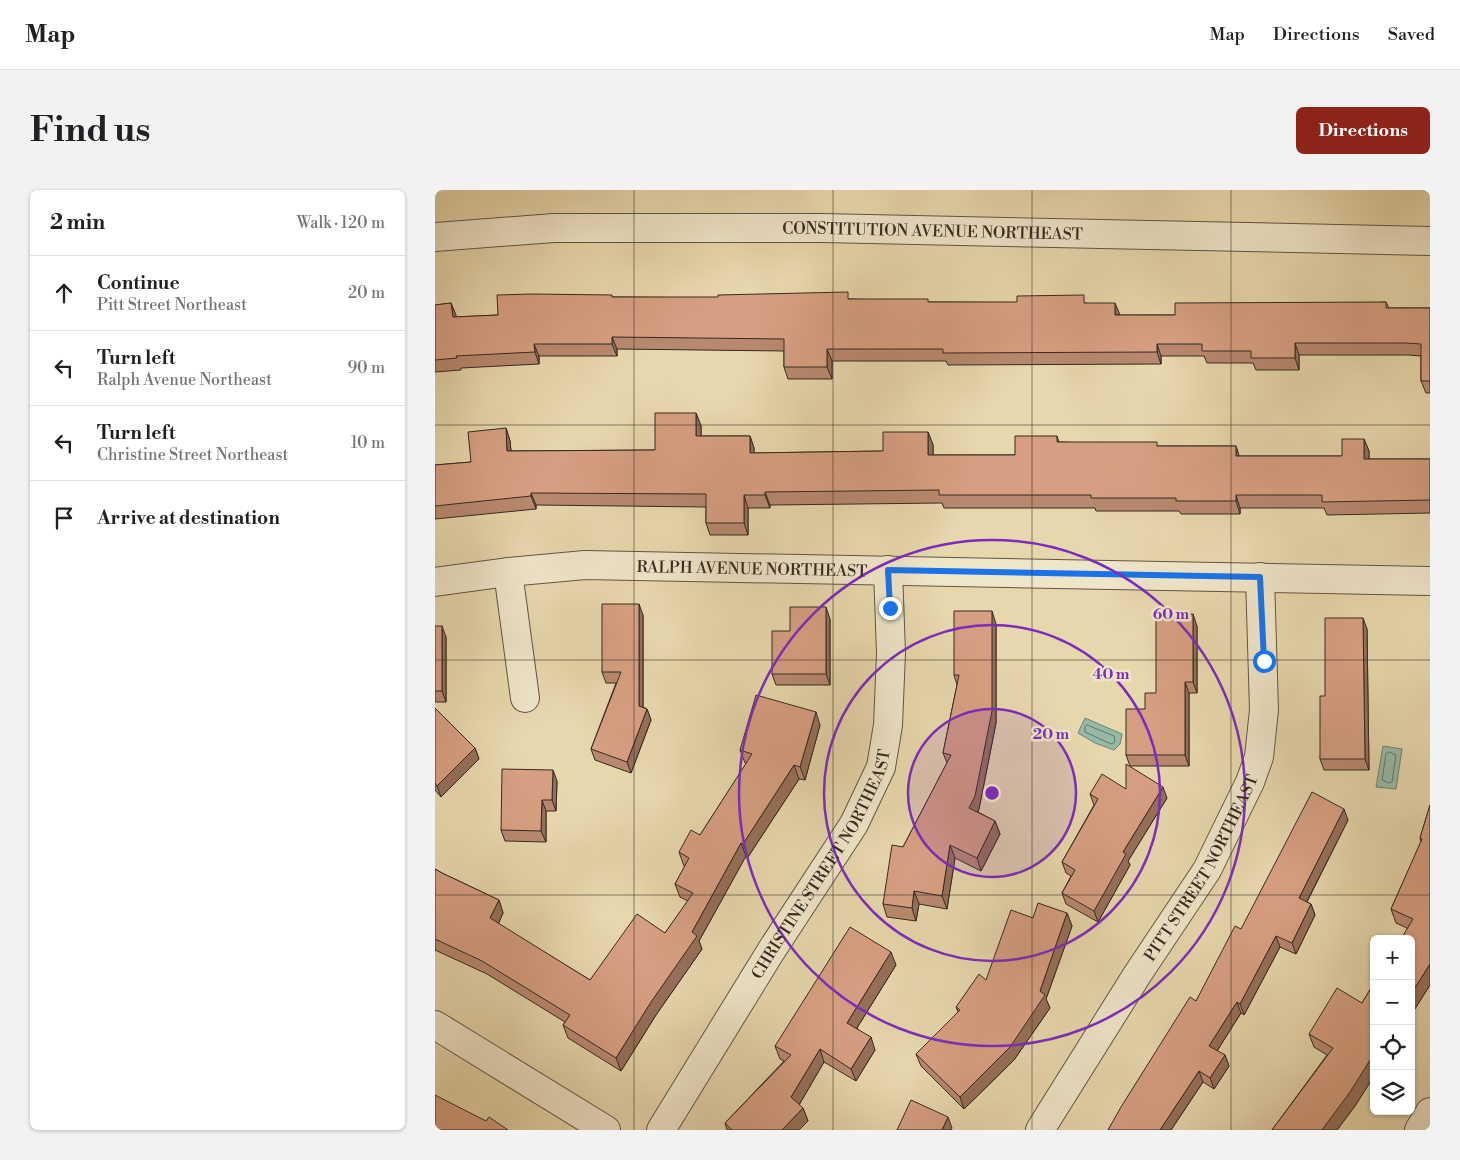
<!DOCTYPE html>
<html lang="en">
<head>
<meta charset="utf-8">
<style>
	body { margin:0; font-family:"Libre Bodoni",serif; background:#f2f2f2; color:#202124 }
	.controls { position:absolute; right:15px; bottom:15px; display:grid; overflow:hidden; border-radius:8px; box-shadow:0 1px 4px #0004 }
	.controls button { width:45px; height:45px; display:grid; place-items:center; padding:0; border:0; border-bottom:1px solid #e0e0e0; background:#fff; color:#202124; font:25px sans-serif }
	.stop { position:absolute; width:15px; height:15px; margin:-11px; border:4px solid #1a73e8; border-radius:50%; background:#fff }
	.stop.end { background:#1a73e8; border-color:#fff; box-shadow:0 1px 5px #0008 }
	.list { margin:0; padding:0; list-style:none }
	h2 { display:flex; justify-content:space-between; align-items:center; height:65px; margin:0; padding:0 20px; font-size:21px }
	h2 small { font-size:16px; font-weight:400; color:#757577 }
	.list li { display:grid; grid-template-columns:32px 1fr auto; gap:15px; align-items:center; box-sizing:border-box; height:75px; padding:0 20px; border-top:1px solid #e0e0e0 }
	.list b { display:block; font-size:19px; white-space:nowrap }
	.list p { margin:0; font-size:16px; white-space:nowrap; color:#757577 }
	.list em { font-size:16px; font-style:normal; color:#757577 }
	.icon { flex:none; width:28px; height:28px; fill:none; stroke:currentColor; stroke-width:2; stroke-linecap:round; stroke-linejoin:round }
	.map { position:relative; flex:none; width:995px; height:940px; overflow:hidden; border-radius:8px }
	header { display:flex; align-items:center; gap:30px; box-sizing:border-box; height:70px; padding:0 25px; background:#fff; border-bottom:1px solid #e0e0e0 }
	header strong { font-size:24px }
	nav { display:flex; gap:28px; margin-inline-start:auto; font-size:18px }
	.intro { display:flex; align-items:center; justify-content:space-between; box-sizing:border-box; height:120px; padding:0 30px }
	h1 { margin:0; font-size:35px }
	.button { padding:12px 22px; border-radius:8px; background:#8f2418; color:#fff; font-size:18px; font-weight:700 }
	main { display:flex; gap:30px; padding:0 30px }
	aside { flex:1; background:#fff; border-radius:8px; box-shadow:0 1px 4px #0004 }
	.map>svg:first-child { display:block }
	.water { fill:#97baa7; stroke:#708072 }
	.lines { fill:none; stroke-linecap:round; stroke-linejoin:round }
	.shore { stroke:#667265; stroke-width:1 }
	.minor-casing { stroke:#625545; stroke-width:30 }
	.tertiary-casing { stroke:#625545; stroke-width:30 }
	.minor { stroke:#efe5c9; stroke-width:28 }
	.tertiary { stroke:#efe5c9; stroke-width:28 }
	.wall { fill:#b8896f; stroke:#352a23 }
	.shaded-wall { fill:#966f5a; stroke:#352a23 }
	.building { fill:#d69f81; stroke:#352a23 }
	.route { stroke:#1a73e8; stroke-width:6 }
	.grid { fill:none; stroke:#352a23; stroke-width:1; stroke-opacity:0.55 }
	.ring { fill:none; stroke:#7b2cbf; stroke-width:2.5 }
	.labels { text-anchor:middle; stroke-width:5; stroke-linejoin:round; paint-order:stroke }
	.street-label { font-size:16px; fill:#352a23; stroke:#efe5c9 }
	.centre { fill:#7b2cbf; stroke:#efe5c9; stroke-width:2.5 }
	.ring-label { font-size:15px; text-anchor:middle; font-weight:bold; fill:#7b2cbf; stroke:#efe5c9; stroke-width:5; stroke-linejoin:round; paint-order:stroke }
</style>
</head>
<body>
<header>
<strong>Map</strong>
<nav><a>Map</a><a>Directions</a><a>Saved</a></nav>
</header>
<div class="intro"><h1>Find us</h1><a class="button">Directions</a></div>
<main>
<aside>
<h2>2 min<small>Walk · 120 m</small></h2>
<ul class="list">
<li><svg class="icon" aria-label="ahead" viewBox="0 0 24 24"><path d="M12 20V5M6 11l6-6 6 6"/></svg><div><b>Continue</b><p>Pitt Street Northeast</p></div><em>20 m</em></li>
<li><svg class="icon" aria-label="left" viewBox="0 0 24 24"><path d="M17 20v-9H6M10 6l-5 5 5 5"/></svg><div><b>Turn left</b><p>Ralph Avenue Northeast</p></div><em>90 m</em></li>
<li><svg class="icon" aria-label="left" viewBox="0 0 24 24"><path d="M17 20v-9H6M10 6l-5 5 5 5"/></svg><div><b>Turn left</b><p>Christine Street Northeast</p></div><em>10 m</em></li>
<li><svg class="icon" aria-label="arrive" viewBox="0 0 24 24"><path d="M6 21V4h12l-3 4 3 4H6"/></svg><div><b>Arrive at destination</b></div></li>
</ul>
</aside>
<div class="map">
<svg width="995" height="940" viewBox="0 0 995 940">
	<rect width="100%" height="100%" fill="#e7d7ac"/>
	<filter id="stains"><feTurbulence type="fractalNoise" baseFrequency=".004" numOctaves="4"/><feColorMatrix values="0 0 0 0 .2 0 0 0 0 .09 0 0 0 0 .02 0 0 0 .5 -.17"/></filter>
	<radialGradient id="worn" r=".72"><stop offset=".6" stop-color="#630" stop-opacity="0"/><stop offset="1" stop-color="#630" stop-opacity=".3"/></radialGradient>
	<g class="water">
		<path d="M650,528L687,544L685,554L679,560L660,553L643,543Z"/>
		<path d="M948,556L967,559L961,599L941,597Z"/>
	</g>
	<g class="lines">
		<g class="shore">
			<path d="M652,535L679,546L680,552L676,554L650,542V537Z"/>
			<path d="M954,562L961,565L957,592L954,593L947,590L951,564Z"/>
		</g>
		<defs>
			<g id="minor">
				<path d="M73,382L90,508"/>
				<path id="s1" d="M0,392L73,382L150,375L995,391"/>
				<path d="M0,835L171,940"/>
				<path id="s2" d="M226,940L336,761L419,634L446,577L453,535L456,463L453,380"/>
				<path id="s3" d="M605,940L702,785L772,680L815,592L824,567L829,520L825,387"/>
				<path d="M984,940L995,922"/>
			</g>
			<g id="tertiary">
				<path id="s4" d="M0,47L119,38H387L995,51"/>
			</g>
		</defs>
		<use href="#minor" class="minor-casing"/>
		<use href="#tertiary" class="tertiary-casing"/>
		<use href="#minor" class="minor"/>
		<use href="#tertiary" class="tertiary"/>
	</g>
	<g class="wall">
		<path d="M178,107L415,109L494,112L651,113L685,125H740L951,112L954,118H995V203H991L986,191V166L974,165H864V180H821L818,173H772L769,166H726V174L513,175L511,171H397V189H353L349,177V161L182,159V166H104V174L26,178V180L0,182V115L16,113L21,127L63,125Z"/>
		<path d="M261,223L266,236V246H315L319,258V263L448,261L493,242L498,255V265H580L622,246L624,252L723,256H801L804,266H907L929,249L934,261V269H995V323L892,325L889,318H805V324H746L744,321H661L660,318H509L507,313L335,315V318H313V345H275L271,333V317L101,315V319L0,329V275L36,272L71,238L75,251L76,261L220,260Z"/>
		<path d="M208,425V517L212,519L216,530L196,583L160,570L156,559L181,493H171L167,482Z"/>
		<path d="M395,429V495H341L337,484L355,441Z"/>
		<path d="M561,434V533L544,619L543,622L560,631L565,644L546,681L520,668L512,719L484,714L481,731L452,727L448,714L468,657L512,573L508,563L522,495L519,485Z"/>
		<path d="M0,436L11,447V512H0Z"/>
		<path d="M762,436V503H754V576H695L691,565L710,519L721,503Z"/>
		<path d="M932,439L934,580H889L885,569L890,506Z"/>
		<path d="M0,518L40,558L44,569L6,607L0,600Z"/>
		<path d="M385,535L370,590L364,589L313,667L311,666L264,751L267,759L221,825L186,881L133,848L128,835L130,832L52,784L0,760V679L7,683L64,710L68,723L63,734L155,790L230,743L253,711L245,707L240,694L250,676H249L244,662L265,645L311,574L310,573L305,560Z"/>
		<path d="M122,591L121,621H111V652L70,651L66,640Z"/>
		<path d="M691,599L732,608L693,671L695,675L663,732L631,714L627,703L636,686L631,683L627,672L659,615L655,604Z"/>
		<path d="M995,615V795L976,825L972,738L961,733L956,719L986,652L985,648Z"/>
		<path d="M913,630L872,712L876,714L880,725L861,764L845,757L809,825L806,823L782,861L790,865L794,876L779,899L768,892L736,940H673L761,811L806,739Z"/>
		<path d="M632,723L637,736L611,809L615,818L579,870L529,919L486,876L481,864L523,822L521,817L551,790L598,728Z"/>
		<path d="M461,775L422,838L440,860L421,891L389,872L364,915L368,918L373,931L364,940H292L290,933L349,871L345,869L340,856Z"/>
		<path d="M939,793V886L920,916L902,940H837L892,865L879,857L874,844L927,813Z"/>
	</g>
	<g class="shaded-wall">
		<path d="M16,113L21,125L22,139L18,127Z"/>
		<path d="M680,113L685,125H680Z"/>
		<path d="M177,147L182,159V166L177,154Z"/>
		<path d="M860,153L864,165V180L860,168Z"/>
		<path d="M99,154L104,166V174L100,162Z"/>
		<path d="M722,154L726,166V174L722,162Z"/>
		<path d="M392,159L397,171V189L392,177Z"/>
		<path d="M261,223L266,236V258L261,246Z"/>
		<path d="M71,238L75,251L77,273L72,261Z"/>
		<path d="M493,242L498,255V278L493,265Z"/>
		<path d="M315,246L319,258V276L315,263Z"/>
		<path d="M929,249L934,261V282L929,269Z"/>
		<path d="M801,256L805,269L801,266Z"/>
		<path d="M330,302L335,315V318L330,305Z"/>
		<path d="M96,303L101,315V319L96,306Z"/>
		<path d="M309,305L313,318V345L309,333Z"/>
		<path d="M801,305L805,318V324L801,311Z"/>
		<path d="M204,414L208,425V527L204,516Z"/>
		<path d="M391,417L395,429V495L391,484Z"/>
		<path d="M557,421L561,434V533L544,619L538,630L534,618Z"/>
		<path d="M758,424L762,436V503L758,492Z"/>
		<path d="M928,428L932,439L934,580L930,569Z"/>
		<path d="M7,436L11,447V512L7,501Z"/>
		<path d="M750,492L754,503V576L750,565Z"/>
		<path d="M212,519L216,530L196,583L192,572Z"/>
		<path d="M381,522L385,535L370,590L365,577Z"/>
		<path d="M40,558L44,569L6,607L2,596Z"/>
		<path d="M359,575L364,589L313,667L308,654Z"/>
		<path d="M118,580L122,591L121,621L117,610Z"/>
		<path d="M728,597L732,608L693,671L695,675L663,732L659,721L688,662Z"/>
		<path d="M107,610L111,621V652L106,641Z"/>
		<path d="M909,619L913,630L868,719L864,708Z"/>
		<path d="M560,631L565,644L546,681L542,668Z"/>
		<path d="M306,653L311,666L264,751L267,759L221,825L186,881L181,868L257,742Z"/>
		<path d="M515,655L520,668L512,719L507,706Z"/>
		<path d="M479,701L484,714L481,731L477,718Z"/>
		<path d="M64,710L68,723L60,742L55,728Z"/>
		<path d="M876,714L880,725L861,764L857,753Z"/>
		<path d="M632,723L637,736L611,809L615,818L579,870L529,919L525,907L605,801Z"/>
		<path d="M841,746L845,757L809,825L805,814Z"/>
		<path d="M456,762L461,775L417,846L412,833Z"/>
		<path d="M995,774V795L976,825V804Z"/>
		<path d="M802,812L806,823L778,867L774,856Z"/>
		<path d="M436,847L440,860L421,891L416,879Z"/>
		<path d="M385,859L389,872L361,920L356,907Z"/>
		<path d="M939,864V886L920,916L902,940H887Z"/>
		<path d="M790,865L794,876L779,899L775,888Z"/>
		<path d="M764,881L768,892L736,940H725Z"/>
		<path d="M368,918L373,931L364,940H347Z"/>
		<path d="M513,927L517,938L516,940H507Z"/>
	</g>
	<g class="building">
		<path d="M413,102V109H493V112H582V106L649,105V113H680V125H740V113L951,112V118H995V191H986V154L970,153H860V168H816V161H767V154H722V162L508,163V159H392V177H349V149L177,147V154H99L100,162L21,166L22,168L0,170V115L16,113L18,127L63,125L62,105L97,104L177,105V107H283V105Z"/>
		<path d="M220,223H261V246H315V263L448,261V242H493V265H580V246H622V252H722V256H801V266H907V249H929V269H995V310L887,312V305H801V311H741V308H656V305H504V300L330,302V305H309V333H271V304L96,303V306L0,316V275L36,272L33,242L71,238L72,261L220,260Z"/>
		<path d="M167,414H204V516L212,519L192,572L156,559L186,482H167Z"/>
		<path d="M355,417H391V484H337V441H355Z"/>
		<path d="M519,421H557V521L540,606L534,618L560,631L542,668L515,655L507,706L479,701L477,718L448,714L457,655L468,657L516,565L508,563L524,485H519Z"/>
		<path d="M721,424H758V492H750V565H691V519H710V503H721Z"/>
		<path d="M890,428H928L930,569H885V506H890Z"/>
		<rect x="0" y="436" width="7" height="65"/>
		<path d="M321,505L381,522L365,577L359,575L308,654L306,653L257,742L262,746L216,812L181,868L128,835L135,825L47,771L0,749V679L7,683L64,710L55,728L155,790L202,724L230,743L258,703L240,694L254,668L244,662L256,640L265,645L317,564L305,560Z"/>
		<path d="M0,518L40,558L2,596L0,593Z"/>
		<path d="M691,574L728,597L688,662L691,664L659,721L627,703L640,680L627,672L663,609L655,604L667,584L691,599Z"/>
		<path d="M67,579L118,580L117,610H107L106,641L66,640Z"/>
		<path d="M877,602L909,619L864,708L876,714L857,753L841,746L805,814L802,812L774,856L790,865L775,888L764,881L725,940H673L686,917L755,807L761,811L800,736L806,739Z"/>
		<path d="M995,615V774L976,804V749H966L978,729L956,719L987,649L985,648Z"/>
		<path d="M603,713L632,723L605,801L610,805L575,857L525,907L481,864L525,820L521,817L544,784L551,790L576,720L598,728Z"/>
		<path d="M415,737L456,762L412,833L436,847L416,879L385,859L356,907L368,918L347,940H297L290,933L356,865L340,856Z"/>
		<path d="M939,793V864L915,902L887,940H837L898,858L874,844L902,798L927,813Z"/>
		<path d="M0,905L51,931L54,927L73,940H0Z"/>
		<path d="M476,910L513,927L507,940H462Z"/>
	</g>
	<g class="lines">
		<path class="route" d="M455,418L453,380L825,387L829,471"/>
	</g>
	<path class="grid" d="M199,0V940M398,0V940M597,0V940M796,0V940M0,235H995M0,470H995M0,705H995"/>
	<circle cx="557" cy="603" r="84" fill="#7b2cbf" fill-opacity=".12"/>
	<g class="ring">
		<circle cx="557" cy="603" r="84"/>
		<circle cx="557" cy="603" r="168"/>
		<circle cx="557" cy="603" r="253"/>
	</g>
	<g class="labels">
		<g class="street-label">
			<text dy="6" stroke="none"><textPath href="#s4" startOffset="498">CONSTITUTION AVENUE NORTHEAST</textPath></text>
			<text dy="6" stroke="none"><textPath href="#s1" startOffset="318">RALPH AVENUE NORTHEAST</textPath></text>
			<text dy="6" stroke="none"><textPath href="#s2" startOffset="311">CHRISTINE STREET NORTHEAST</textPath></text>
			<text dy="6" stroke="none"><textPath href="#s3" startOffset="308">PITT STREET NORTHEAST</textPath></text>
		</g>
	</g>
	<circle cx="557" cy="603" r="8" class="centre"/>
	<g class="ring-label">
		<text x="736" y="429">60 m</text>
		<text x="676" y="489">40 m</text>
		<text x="616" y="549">20 m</text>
	</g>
	<rect width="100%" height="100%" filter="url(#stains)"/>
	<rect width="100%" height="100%" fill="url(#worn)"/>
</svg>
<div class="controls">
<button>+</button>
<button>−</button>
<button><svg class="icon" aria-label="locate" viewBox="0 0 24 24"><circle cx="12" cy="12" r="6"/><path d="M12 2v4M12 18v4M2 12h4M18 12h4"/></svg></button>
<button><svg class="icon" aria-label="layers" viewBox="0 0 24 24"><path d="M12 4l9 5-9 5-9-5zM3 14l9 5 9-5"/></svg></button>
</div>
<div class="stop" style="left:829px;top:471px"></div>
<div class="stop end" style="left:455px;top:418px"></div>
</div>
</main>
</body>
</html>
